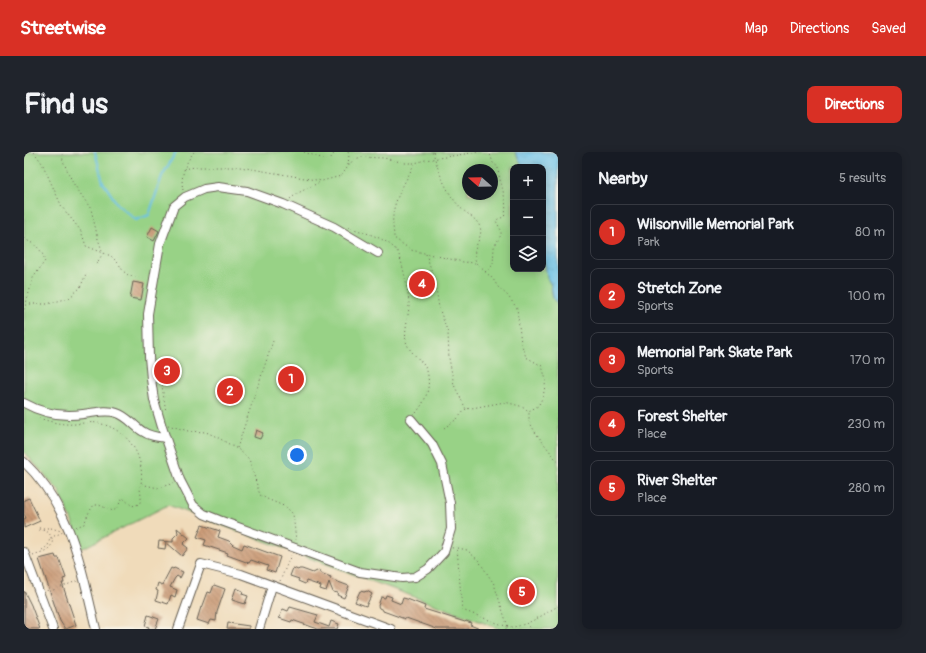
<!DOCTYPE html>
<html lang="en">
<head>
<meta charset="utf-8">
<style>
	body { margin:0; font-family:Pangolin,sans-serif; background:#20242c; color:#f1f3f6 }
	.controls { position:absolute; right:12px; top:12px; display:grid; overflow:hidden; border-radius:8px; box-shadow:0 2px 10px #0003 }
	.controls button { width:36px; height:36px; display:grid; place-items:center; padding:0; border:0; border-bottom:1px solid #363941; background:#171b24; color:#f1f3f6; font:20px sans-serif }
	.compass { position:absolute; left:438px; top:12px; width:36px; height:36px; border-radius:50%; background:#171b24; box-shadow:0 2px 10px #0003; rotate:290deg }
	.you { position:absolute; left:273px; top:303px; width:14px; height:14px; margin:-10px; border:3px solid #fff; border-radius:50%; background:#1a73e8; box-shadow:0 0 0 6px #1a73e833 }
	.badge { display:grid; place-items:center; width:26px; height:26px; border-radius:50%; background:#d93025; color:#fff; font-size:13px; font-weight:700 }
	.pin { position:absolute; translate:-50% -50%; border:2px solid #fff; box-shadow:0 1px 4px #0006 }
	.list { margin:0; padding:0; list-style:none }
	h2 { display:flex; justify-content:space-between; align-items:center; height:52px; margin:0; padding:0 16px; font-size:17px }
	h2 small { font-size:13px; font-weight:400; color:#9ea1a6 }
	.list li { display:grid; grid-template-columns:26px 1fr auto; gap:12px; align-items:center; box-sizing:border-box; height:56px; margin:0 8px 8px; padding:0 8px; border:1px solid #363941; border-radius:8px }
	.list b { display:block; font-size:15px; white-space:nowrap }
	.list p { margin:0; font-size:13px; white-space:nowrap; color:#9ea1a6 }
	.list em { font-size:13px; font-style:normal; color:#9ea1a6 }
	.icon { flex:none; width:22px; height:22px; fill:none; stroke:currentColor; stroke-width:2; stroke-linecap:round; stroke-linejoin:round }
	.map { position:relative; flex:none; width:534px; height:477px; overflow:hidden; border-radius:8px }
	header { display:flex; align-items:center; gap:24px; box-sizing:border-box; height:56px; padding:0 20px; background:#d93025; color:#fff }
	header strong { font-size:19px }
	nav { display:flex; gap:22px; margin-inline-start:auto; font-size:14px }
	.intro { display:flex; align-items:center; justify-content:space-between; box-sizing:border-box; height:96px; padding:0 24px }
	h1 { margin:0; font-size:28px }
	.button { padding:10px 18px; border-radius:8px; background:#d93025; color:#fff; font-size:14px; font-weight:700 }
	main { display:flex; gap:24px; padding:0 24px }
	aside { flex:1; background:#171b24; border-radius:8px; box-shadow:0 2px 10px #0003 }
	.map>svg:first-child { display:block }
	.park { fill:#98d286; stroke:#5a7751; fill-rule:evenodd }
	.water { fill:url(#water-ripples); stroke:#436e82 }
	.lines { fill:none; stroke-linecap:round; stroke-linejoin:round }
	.stream { stroke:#6ac1e7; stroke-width:2 }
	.building { fill:url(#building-back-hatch) }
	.minor-casing { stroke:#665f53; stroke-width:10 }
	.path { stroke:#665f53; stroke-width:1; stroke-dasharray:1 3; stroke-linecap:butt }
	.minor { stroke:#fff; stroke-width:8 }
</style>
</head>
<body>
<header>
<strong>Streetwise</strong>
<nav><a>Map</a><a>Directions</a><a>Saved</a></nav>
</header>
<div class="intro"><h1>Find us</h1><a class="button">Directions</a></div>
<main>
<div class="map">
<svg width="534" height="477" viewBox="0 0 534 477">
	<defs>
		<pattern id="water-ripples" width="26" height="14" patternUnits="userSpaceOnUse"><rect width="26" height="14" fill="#6ac1e7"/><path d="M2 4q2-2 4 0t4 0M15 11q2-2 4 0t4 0" fill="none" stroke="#5ba5c6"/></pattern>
		<pattern id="building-back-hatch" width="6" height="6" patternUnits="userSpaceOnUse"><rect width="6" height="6" fill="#cb9b77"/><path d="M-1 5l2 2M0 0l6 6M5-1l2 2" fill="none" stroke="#a47e61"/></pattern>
	</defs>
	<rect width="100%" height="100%" fill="#f7f3e8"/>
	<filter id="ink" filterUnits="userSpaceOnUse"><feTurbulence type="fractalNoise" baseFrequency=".025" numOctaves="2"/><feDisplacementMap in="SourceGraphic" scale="8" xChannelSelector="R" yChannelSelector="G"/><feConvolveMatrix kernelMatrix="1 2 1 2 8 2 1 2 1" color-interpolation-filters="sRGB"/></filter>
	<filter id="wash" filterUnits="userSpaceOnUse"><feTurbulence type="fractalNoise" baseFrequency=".012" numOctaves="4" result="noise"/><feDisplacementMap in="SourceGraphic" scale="16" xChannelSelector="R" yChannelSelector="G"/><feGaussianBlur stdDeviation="0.9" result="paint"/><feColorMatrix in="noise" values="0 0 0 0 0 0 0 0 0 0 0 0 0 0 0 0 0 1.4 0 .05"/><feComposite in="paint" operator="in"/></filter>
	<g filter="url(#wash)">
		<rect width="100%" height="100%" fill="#f0dbba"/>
		<path class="park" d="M0,0H491L499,15H489V117H519V98L525,129C528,134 527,137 528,142C529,147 532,150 534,154V477H476L144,353L57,397L53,381L35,339L0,300ZM444,18H468V42H444Z"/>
		<path class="water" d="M491,0H534V154L529,146L527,133L523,126L519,98V15H499Z"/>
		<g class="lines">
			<path class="stream" d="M71,0L79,30L94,53L112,68L125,63L138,24L152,0"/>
		</g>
		<g id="blocks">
			<g class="building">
				<path d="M128,75L135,79L130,89L123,85Z"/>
				<path d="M401,124L404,139L396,141L393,125Z"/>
				<path d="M109,130L120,132L117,148L106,146Z"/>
				<path d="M232,278L239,281L236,287L230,285Z"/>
				<path d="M5,346L16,369L0,376V367L2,366L0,362V348Z"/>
				<path d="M178,373L196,379L194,385L205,389L209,393L218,397L220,392L256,405L251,421L242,418L244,414L227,408L225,411L203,403L204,401L180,393L182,388L173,385Z"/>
				<path d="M153,376L165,386L159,392L164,396L158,404L142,390L141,397L134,396L135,389L149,390V386L154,381Z"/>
				<path d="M31,403L32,406H35L42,426L39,427L40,431H38L52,473L42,477H41L36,469L15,407Z"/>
				<path d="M147,416L149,417L150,416L159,420L156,426L153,424L151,426L146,435L153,438L151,445L147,443L144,452L132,448L134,439L132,438L134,431L138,433Z"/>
				<path d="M269,416L274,418L275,417H278L289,421L295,418L296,421L307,425L306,427L325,434L320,446L313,443L314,441L309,440L305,430L302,439L296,437L297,434L282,429L281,432L274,429L275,427L266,424Z"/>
				<path d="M494,429L509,441L501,450L487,439Z"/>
				<path d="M190,433L201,437L193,460L192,469L187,468L185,472L173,468L177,455L178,456L184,440L187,441Z"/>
				<path d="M212,436L219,439L218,442L224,444L221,452L208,448Z"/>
				<path d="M0,439L7,453L16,477H1L0,474Z"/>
				<path d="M336,439L340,440L343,439L348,442L342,454L331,450Z"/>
				<path d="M362,443L368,445L367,448L377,452L379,446L383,447L401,454L400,457L441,470L442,469L447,471L446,473L456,477H413L382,466L381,467L359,459V458L355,456L354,454L357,445L361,446Z"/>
				<path d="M266,455L294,463L291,470L305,475L307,469L315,472L313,477H294L268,468L267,470L255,466L259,457L264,459Z"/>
				<path d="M124,463L135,467L131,477H124L125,475L121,474Z"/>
				<path d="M204,471L225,474V477H203Z"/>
			</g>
		</g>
	</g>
	<g filter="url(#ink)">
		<use href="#blocks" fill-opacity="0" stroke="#665f53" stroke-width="1"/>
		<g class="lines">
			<defs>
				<g id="minor">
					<path d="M354,101L310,75L259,52L223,39L194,35L180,37L161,45L150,54L136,92L124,162L125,205L127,227L130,248L138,275L156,328L169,353L180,362L195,368L336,420L378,426L391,425L404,417L420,400L427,377L426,351L418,312L408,292L387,267"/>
					<path d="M0,251C18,261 39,265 59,262C70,261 82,257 93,261C103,264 109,273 118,279C125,284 133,285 141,286"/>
					<path d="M0,310C48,356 57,415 72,477"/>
					<path d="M0,400L29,477"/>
					<path d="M154,477L177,412L217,422L367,477"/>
					<path d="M235,477L248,434"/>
				</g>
			</defs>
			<use href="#minor" class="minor-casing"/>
			<g class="path">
				<path d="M10,0L18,11L38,55L57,79L62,94L87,104L95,112L99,119L104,123L122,127"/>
				<path d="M280,0L300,7L307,6L311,0"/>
				<path d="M409,0C414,19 421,37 434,53C440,61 452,65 456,75C459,83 452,91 451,99C450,103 451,107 452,111L469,127L474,135L483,143L493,156L497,191L502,205L518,214L522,228L519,245L514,254L505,259V269L511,280L534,310"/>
				<path d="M390,12C383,28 370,46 369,64C368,71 370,79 370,86L387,98L439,110L451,111"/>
				<path d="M324,13L325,3L324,0"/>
				<path d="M160,17L171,15H216L298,29L317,24L329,8L337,5L360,6L381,11H391L401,8L454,0"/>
				<path d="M159,38C156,25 161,11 170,0"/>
				<path d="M266,47L274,41L296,30"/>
				<path d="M324,75C341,81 361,85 373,99C378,106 385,143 385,152C385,164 380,177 382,189C385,203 403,209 404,224C406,238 401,250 392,261"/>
				<path d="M0,87C11,92 18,97 21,109L9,126L0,159"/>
				<path d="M402,102L411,129L415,156L424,181L425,206L430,233L442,257L481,250L496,254L505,259"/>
				<path d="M461,120L469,113L470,95L477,83V78L472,69L474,67L480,65C486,50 474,30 474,15L469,11L466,2L464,0"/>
				<path d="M2,152H23L45,146L56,136L62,122L73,111L79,101L74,87L67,57L49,31L39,9L38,0"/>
				<path d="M142,230L138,234L142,260"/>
				<path d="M15,266C27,270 38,273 52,272C59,271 66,270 73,271C103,276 121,303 117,332"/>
				<path d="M144,273L164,279L182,280L193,285L215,298L225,307L236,343L243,347L262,355L269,362L272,388"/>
				<path d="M420,276L433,267L442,257"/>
				<path d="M213,296L249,189"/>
				<path d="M52,375L60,372L65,360L70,353H75L89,359L92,357L99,346L108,354L115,352C120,345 114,339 117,332L134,336L150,331"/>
				<path d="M428,396L433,395L438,458L484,475C501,476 520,462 534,454"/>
				<path d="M434,396L443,398L455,409L470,432L484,475L481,477"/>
				<path d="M18,398L24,394L26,386L39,380"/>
				<path d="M9,403C14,401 20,400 24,397C34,389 25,377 15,378L14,376H27L37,379"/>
				<path d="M256,429L267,403"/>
				<path d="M23,438L24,440L53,429"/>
				<path d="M503,471L507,477"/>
			</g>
			<use href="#minor" class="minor"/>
		</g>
	</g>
</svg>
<div class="controls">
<button>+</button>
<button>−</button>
<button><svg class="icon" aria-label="layers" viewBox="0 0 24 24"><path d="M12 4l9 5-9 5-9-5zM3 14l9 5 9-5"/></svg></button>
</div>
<svg class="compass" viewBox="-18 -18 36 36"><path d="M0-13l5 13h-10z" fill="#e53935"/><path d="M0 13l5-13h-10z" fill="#9ea1a6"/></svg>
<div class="you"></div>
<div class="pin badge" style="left:267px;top:227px">1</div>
<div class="pin badge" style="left:206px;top:239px">2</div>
<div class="pin badge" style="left:143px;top:219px">3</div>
<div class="pin badge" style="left:398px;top:132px">4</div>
<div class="pin badge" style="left:498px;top:440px">5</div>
</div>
<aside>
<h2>Nearby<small>5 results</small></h2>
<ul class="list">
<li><span class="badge">1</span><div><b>Wilsonville Memorial Park</b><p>Park</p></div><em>80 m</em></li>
<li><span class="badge">2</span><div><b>Stretch Zone</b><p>Sports</p></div><em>100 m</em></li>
<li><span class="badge">3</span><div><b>Memorial Park Skate Park</b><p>Sports</p></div><em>170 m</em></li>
<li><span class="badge">4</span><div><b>Forest Shelter</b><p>Place</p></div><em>230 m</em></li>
<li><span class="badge">5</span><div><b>River Shelter</b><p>Place</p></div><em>280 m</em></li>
</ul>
</aside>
</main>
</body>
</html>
